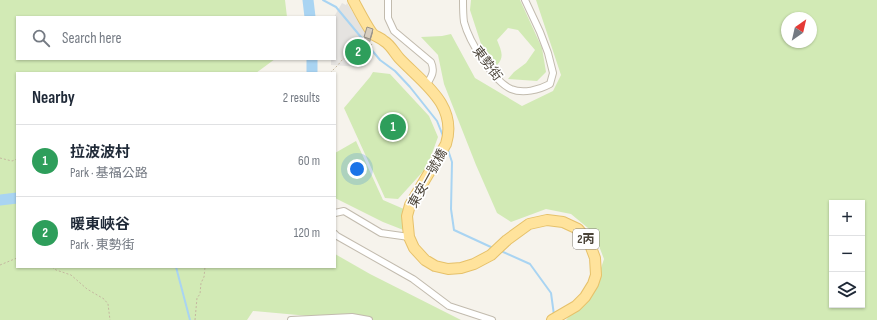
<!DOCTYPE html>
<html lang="en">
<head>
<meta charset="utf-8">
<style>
	body { margin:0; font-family:"Sofia Sans Condensed","Noto Sans TC",sans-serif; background:#f2f2f3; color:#1f2937 }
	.controls { position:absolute; right:12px; bottom:12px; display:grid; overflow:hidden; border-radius:0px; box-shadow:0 1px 3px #0004 }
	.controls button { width:36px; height:36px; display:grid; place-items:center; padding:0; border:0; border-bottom:1px solid #e0e1e3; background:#fff; color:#1f2937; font:20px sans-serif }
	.compass { position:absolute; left:781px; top:12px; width:36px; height:36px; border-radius:50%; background:#fff; box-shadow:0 1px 3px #0004; rotate:34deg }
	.you { position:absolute; left:357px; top:169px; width:14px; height:14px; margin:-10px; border:3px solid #fff; border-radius:50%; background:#1a73e8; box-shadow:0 0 0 6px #1a73e833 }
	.badge { display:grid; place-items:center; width:26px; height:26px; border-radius:50%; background:#db2777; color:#fff; font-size:13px; font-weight:700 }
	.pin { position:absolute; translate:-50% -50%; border:2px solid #fff; box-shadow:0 1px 4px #0006 }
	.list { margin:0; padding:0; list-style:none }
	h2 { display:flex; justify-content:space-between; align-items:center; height:52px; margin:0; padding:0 16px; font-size:17px }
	h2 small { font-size:13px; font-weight:400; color:#747a83 }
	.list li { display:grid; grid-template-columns:26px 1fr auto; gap:12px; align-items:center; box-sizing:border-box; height:72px; padding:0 16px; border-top:1px solid #e0e1e3 }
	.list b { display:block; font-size:15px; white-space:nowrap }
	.list p { margin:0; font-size:13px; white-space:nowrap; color:#747a83 }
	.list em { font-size:13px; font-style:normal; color:#747a83 }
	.icon { flex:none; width:22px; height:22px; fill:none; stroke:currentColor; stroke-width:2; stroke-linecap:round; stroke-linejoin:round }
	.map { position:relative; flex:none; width:877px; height:320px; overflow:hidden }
	.search { position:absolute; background:#fff; box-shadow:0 1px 3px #0004; left:16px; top:16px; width:320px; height:44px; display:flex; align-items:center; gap:10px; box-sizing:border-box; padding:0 14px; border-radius:0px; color:#747a83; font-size:15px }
	.panel { position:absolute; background:#fff; box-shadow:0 1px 3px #0004; left:16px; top:72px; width:320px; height:196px; border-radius:0px }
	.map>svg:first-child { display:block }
	.green { fill:#d2eab5; fill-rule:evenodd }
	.parking { fill:#e5e3e0 }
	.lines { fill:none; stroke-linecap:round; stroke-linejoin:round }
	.stream { stroke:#a9d4f2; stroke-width:2 }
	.river { stroke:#a9d4f2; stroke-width:11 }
	.minor-casing { stroke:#c2bbae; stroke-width:8 }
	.primary-casing { stroke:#e6c16a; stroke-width:12 }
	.path { stroke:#c4b79f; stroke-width:1; stroke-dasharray:2 2; stroke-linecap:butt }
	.minor { stroke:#fff; stroke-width:6 }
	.primary { stroke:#ffe39c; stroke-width:10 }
	.wall { fill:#bab2a6 }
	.shaded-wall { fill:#979187 }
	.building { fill:#d8cfc1; stroke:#979187 }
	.labels { text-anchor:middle; stroke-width:3.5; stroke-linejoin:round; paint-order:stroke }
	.shield { fill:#fff; stroke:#817c74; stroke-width:1 }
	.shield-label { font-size:12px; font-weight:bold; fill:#4b4439 }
	.street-label { font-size:13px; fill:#4b4439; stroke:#fff }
</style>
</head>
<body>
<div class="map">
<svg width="877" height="320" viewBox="0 0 877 320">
	<rect width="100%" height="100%" fill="#f6f3ec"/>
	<g class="green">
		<path d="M0,0H285L287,17H17V59H275L256,73H17V267H335V254L370,274L461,320H353L253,311L247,320H0Z"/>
		<path d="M471,0H520L542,48L546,72L537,81L508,79L514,72L526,63L535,50L518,30L508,28L497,40C501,50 505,57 497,65L483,50L470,10Z"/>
		<path d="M536,0H877V320H566L585,297L598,277L604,259L594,233L571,214L546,209L511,222L497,213L476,165L444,84L438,55L421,37L442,36L451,34L475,78L522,106L553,91L561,75ZM787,18H811V42H787ZM832,203H862V305H832Z"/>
		<path d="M373,72L390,74L429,116L438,137L427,167L398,199L385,198L344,108L370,77Z"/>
		<path d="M356,141L383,200L413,213L406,231L383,222L335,198V153Z"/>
	</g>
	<path class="parking" d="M342,3L346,5L347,3L364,29L366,30L363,39L364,45L366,48L362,67L331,65V59H335L334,17Z"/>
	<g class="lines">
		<g class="stream">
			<path d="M323,0L336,7L380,60L395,71L410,87L437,121L443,136"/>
			<path d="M448,150L452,162L451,209L454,230L493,248"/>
			<path d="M501,251L530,264L551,293L554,315"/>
			<path d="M176,267L190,320"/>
		</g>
		<g class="river">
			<path d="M308,0L310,17"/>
			<path d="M312,73V59"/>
			<path d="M0,200L17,198"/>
		</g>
		<defs>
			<g id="minor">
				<path d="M388,0V18L394,31L431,62C435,71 432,76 427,84"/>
				<path d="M463,0C463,7 463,15 464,22C469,41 493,81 511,89C523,94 539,90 550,84L553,73L548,53L540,32L525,0"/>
				<path d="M335,213L344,211L381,233L409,237"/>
				<path d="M335,234L337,236L413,279L449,306L492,320"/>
				<path d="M291,320L352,317L369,320"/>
			</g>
			<path id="primary" d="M353,0C357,7 369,31 374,35C377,37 381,38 384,41C391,45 395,54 400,59C423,83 458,105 446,144L410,205L407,216L409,237L414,248L425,260L435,266L448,269L461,268L474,264L491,255L507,240L529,224L547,220L563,222L578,229L589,242L595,258L596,275L593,284L585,297L576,306L552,320"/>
		</defs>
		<use href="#minor" class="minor-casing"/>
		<use href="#primary" class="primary-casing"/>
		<g class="path">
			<path d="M330,73L338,65L342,60L364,43L370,45L374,44"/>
			<path d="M0,158L12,161L17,159"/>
			<path d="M0,265L17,258"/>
			<path d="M52,267L56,270L71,275L87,289L104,299L108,304L110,320"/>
			<path d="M195,320L197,298L200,294L201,283L204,277L205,267"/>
		</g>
		<use href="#minor" class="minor"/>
		<use href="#primary" class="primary"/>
	</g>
	<path class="wall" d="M373,32L370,42L364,40V37Z"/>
	<path class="shaded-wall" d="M373,29V32L370,42V39Z"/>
	<path class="building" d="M367,27L373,29L370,39L364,37Z"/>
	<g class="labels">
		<rect class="shield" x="573" y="229" width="26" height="20" rx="3"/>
		<g class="shield-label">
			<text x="586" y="243">2丙</text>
		</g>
		<g class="street-label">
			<text transform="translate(488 63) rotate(53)" y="5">東勢街</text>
			<text transform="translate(427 178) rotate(-61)" y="5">東安一號橋</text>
		</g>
	</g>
</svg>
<div class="controls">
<button>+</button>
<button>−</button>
<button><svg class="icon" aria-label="layers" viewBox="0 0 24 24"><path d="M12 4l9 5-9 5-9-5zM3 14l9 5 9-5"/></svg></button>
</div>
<svg class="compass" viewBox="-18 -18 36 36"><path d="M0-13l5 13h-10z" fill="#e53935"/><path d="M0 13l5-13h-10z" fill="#747a83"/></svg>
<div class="you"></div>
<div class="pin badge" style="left:393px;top:127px;background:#2e9e5b">1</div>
<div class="pin badge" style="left:358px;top:52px;background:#2e9e5b">2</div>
<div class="search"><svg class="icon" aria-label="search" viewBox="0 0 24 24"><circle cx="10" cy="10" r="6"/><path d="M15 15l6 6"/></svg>Search here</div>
<section class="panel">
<h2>Nearby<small>2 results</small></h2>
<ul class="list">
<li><span class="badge" style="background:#2e9e5b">1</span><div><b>拉波波村</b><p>Park · 基福公路</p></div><em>60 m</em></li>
<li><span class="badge" style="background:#2e9e5b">2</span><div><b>暖東峽谷</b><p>Park · 東勢街</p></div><em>120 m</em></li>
</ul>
</section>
</div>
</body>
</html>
